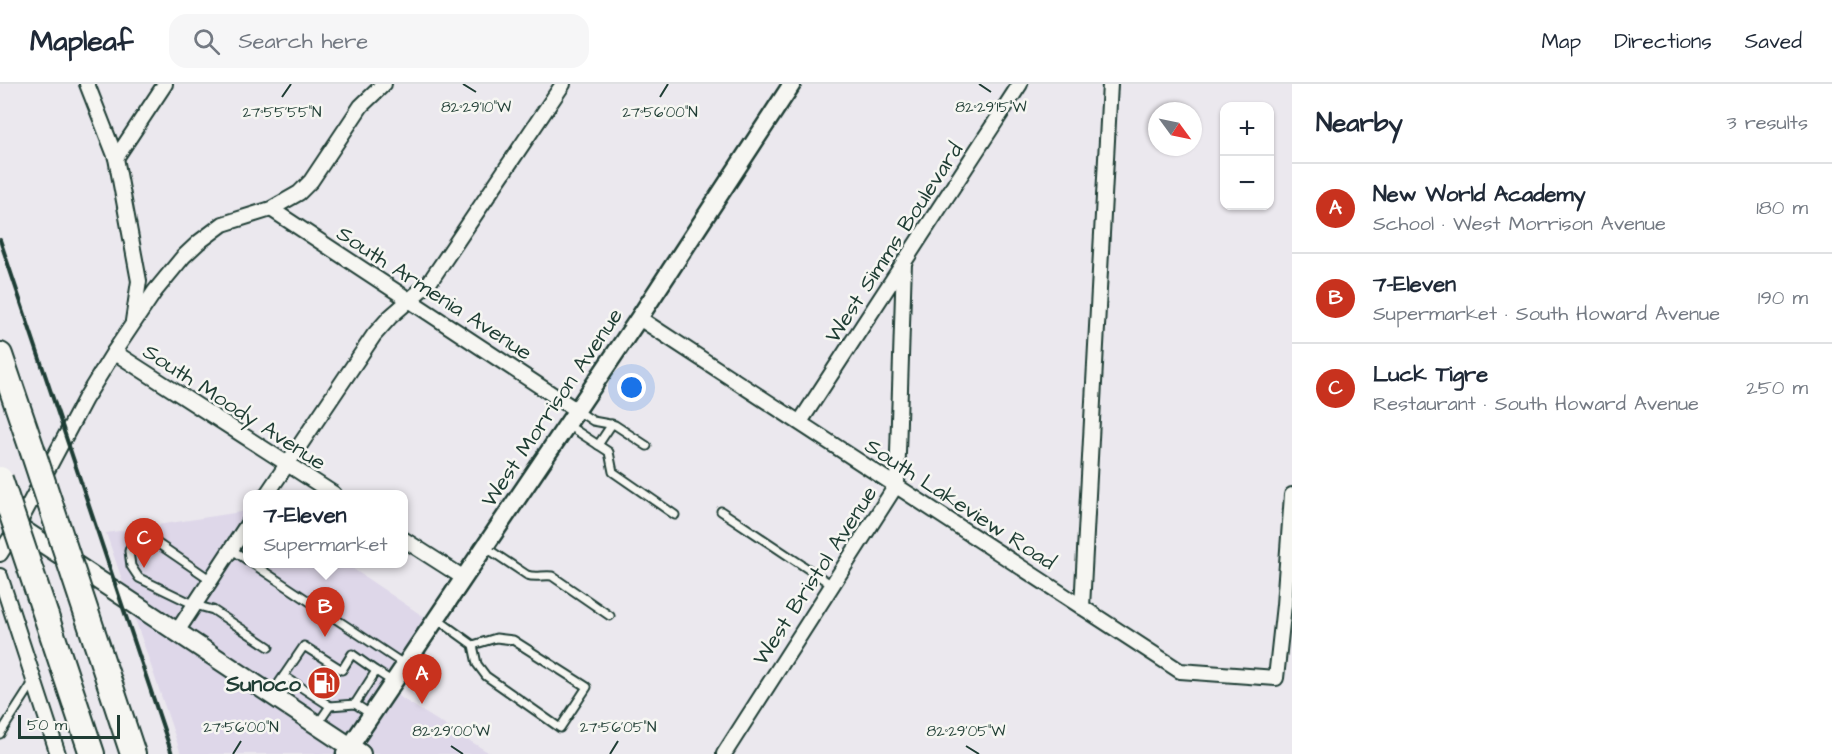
<!DOCTYPE html>
<html lang="en">
<head>
<meta charset="utf-8">
<style>
	body { margin:0; font-family:"Architects Daughter",sans-serif; background:#f6f6f7; color:#1f2937 }
	.controls { position:absolute; right:18px; top:18px; display:grid; overflow:hidden; border-radius:12px; box-shadow:0 2px 4px #0004 }
	.controls button { width:54px; height:54px; display:grid; place-items:center; padding:0; border:0; border-bottom:2px solid #e0e1e3; background:#fff; color:#1f2937; font:30px sans-serif }
	.compass { position:absolute; left:1148px; top:18px; width:54px; height:54px; border-radius:50%; background:#fff; box-shadow:0 2px 4px #0004; rotate:123deg }
	.scale { position:absolute; left:18px; bottom:15px; width:102px; box-sizing:border-box; padding-left:6px; border:3px solid #1f3d34; border-top:0; font-size:16px; line-height:21px; white-space:nowrap; color:#1f3d34; -webkit-text-stroke:4px #f6f6f2; paint-order:stroke }
	.you { position:absolute; left:632px; top:304px; width:21px; height:21px; margin:-15px; border:4px solid #fff; border-radius:50%; background:#1a73e8; box-shadow:0 0 0 9px #1a73e833 }
	.badge { display:grid; place-items:center; width:39px; height:39px; border-radius:50%; background:#c8321e; color:#fff; font-size:20px; font-weight:700 }
	.pin { position:absolute; translate:-50% -50px; filter:drop-shadow(0 2px 3px #0008) }
	.pin::after { content:''; position:absolute; top:32px; width:21px; height:18px; background:inherit; clip-path:polygon(0 0,100% 0,50% 100%) }
	.popup { position:absolute; left:243px; top:406px; width:165px; height:78px; box-sizing:border-box; display:grid; place-content:center; border-radius:12px; background:#fff; filter:drop-shadow(0 2px 4px #0005); font-size:20px; white-space:nowrap; color:#747a83 }
	.popup b { font-size:22px; color:#1f2937 }
	.popup::after { content:''; position:absolute; left:50%; top:100%; margin-left:-12px; border:12px solid transparent; border-top-color:#fff }
	.list { margin:0; padding:0; list-style:none }
	h2 { display:flex; justify-content:space-between; align-items:center; height:78px; margin:0; padding:0 24px; font-size:26px }
	h2 small { font-size:20px; font-weight:400; color:#747a83 }
	.list li { display:grid; grid-template-columns:39px 1fr auto; gap:18px; align-items:center; box-sizing:border-box; height:90px; padding:0 24px; border-top:2px solid #e0e1e3 }
	.list b { display:block; font-size:22px; white-space:nowrap }
	.list p { margin:0; font-size:20px; white-space:nowrap; color:#747a83 }
	.list em { font-size:20px; font-style:normal; color:#747a83 }
	.icon { flex:none; width:33px; height:33px; fill:none; stroke:currentColor; stroke-width:2; stroke-linecap:round; stroke-linejoin:round }
	.map { position:relative; flex:none; width:1292px; height:670px; overflow:hidden }
	header { display:flex; align-items:center; gap:36px; box-sizing:border-box; height:84px; padding:0 30px; background:#fff; border-bottom:2px solid #e0e1e3 }
	header strong { font-size:28px }
	nav { display:flex; gap:33px; margin-inline-start:auto; font-size:21px }
	.search { width:420px; height:54px; background:#f6f6f7; display:flex; align-items:center; gap:15px; box-sizing:border-box; padding:0 21px; border-radius:18px; color:#747a83; font-size:22px }
	main { display:flex }
	aside { flex:1; background:#fff }
	.map>svg:first-child { display:block }
	.built { fill:#ded7e9 }
	.lines { fill:none; stroke-linecap:round; stroke-linejoin:round }
	.service-casing { stroke:#1f3d34; stroke-width:11 }
	.minor-casing { stroke:#1f3d34; stroke-width:18 }
	.tertiary-casing { stroke:#1f3d34; stroke-width:21 }
	.secondary-casing { stroke:#1f3d34; stroke-width:22 }
	.motorway-casing { stroke:#1f3d34; stroke-width:28 }
	.service { stroke:#f6f6f2; stroke-width:7 }
	.minor { stroke:#f6f6f2; stroke-width:14 }
	.tertiary { stroke:#f6f6f2; stroke-width:16 }
	.secondary { stroke:#f6f6f2; stroke-width:18 }
	.motorway { stroke:#f6f6f2; stroke-width:24 }
	.rail { stroke:#1f3d34; stroke-width:4 }
	.motorway-bridge-casing { stroke:#1f3d34; stroke-width:28; stroke-linecap:butt }
	.motorway-bridge { stroke:#f6f6f2; stroke-width:24 }
	.ticks { fill:none; stroke:#1f3d34; stroke-width:2 }
	.labels { text-anchor:middle; stroke-width:5; stroke-linejoin:round; paint-order:stroke }
	.street-label { font-size:22px; fill:#1f3d34; stroke:#f6f6f2 }
	.poi-label { font-size:22px; font-weight:bold; fill:#1f3d34; stroke:#f6f6f2; text-anchor:end }
	.ticks-label { font-size:15px; text-anchor:middle; fill:#1f3d34; stroke:#f6f6f2; stroke-width:5; stroke-linejoin:round; paint-order:stroke }
</style>
</head>
<body>
<header>
<strong>Mapleaf</strong>
<div class="search"><svg class="icon" aria-label="search" viewBox="0 0 24 24"><circle cx="10" cy="10" r="6"/><path d="M15 15l6 6"/></svg>Search here</div>
<nav><a>Map</a><a>Directions</a><a>Saved</a></nav>
</header>
<main>
<div class="map">
<svg width="1292" height="670" viewBox="0 0 1292 670">
	<rect width="100%" height="100%" fill="#ebe8ee"/>
	<filter id="ink" filterUnits="userSpaceOnUse"><feTurbulence type="fractalNoise" baseFrequency=".0167" numOctaves="2"/><feDisplacementMap in="SourceGraphic" scale="12" xChannelSelector="R" yChannelSelector="G"/><feConvolveMatrix kernelMatrix="1 2 1 2 8 2 1 2 1" color-interpolation-filters="sRGB"/></filter>
	<g filter="url(#ink)">
		<g class="built">
			<path d="M247,427L173,539L126,507L106,449Z"/>
			<path d="M247,455V480H346L427,535L348,653L187,548Z"/>
			<path d="M133,529L340,664L336,670H181Z"/>
			<path d="M395,610L491,670H374L361,661Z"/>
		</g>
		<g class="lines">
			<defs>
				<g id="service">
					<path d="M578,327L593,337L615,341L647,362"/>
					<path d="M566,340L609,368L613,388L675,431"/>
					<path d="M598,361L612,340"/>
					<path d="M721,427L832,501"/>
					<path d="M485,463L527,491C535,494 543,491 552,492L610,532"/>
					<path d="M231,465L247,476"/>
					<path d="M253,480L405,581"/>
					<path d="M211,496L154,457L140,450L134,452L129,467L131,482L139,494L195,521L213,526L269,563"/>
					<path d="M437,535L473,561L477,580L486,592L560,644L587,603L513,556L496,554L473,561"/>
					<path d="M284,592L330,622L317,641"/>
					<path d="M272,609L304,562L342,586L352,570L376,587"/>
					<path d="M355,620L376,587L393,598"/>
					<path d="M330,622L355,620L372,631"/>
					<path d="M0,650L34,597"/>
				</g>
				<g id="minor">
					<path d="M87,0L116,74L139,197L133,237"/>
					<path d="M116,74L165,0"/>
					<path d="M271,125L576,326"/>
					<path d="M639,234L1180,587L1276,594L1284,521L1292,411"/>
					<path d="M114,268L334,410"/>
					<path d="M800,338L1020,0"/>
					<path d="M267,410L374,251L390,233L429,199L563,0"/>
					<path d="M403,455L464,494"/>
					<path d="M0,470L17,443L85,315L114,268L155,207L183,173L199,158L223,140L271,125L299,109L311,97L361,22L384,0"/>
					<path d="M0,492L58,670"/>
					<path d="M1082,523L1110,0"/>
					<path d="M176,549L247,441"/>
					<path d="M724,670L897,400L904,178"/>
				</g>
				<path id="tertiary" d="M345,670L639,234L792,0"/>
				<path id="secondary" d="M14,440L361,670"/>
				<g id="motorway">
					<path d="M0,271L32,365"/>
					<path d="M46,532L92,670"/>
					<path d="M99,567L133,670"/>
				</g>
			</defs>
			<use href="#service" class="service-casing"/>
			<use href="#minor" class="minor-casing"/>
			<use href="#tertiary" class="tertiary-casing"/>
			<use href="#secondary" class="secondary-casing"/>
			<use href="#motorway" class="motorway-casing"/>
			<use href="#service" class="service"/>
			<use href="#minor" class="minor"/>
			<use href="#tertiary" class="tertiary"/>
			<use href="#secondary" class="secondary"/>
			<use href="#motorway" class="motorway"/>
			<path class="rail" d="M0,156L172,670"/>
			<defs>
				<g id="motorway-bridge">
					<path d="M32,365L99,567"/>
					<path d="M0,395L46,532"/>
				</g>
			</defs>
			<use href="#motorway-bridge" class="motorway-bridge-casing"/>
			<use href="#motorway-bridge" class="motorway-bridge"/>
		</g>
	</g>
	<path class="ticks" d="M463,0L476,8M979,0L991,8M282,13L291,0M660,13L668,0M451,662L463,670M966,662L979,670M233,670L241,657M610,670L618,657"/>
	<defs>
		<symbol id="fuel-disc" viewBox="-11 -11 22 22"><circle r="9.5" fill="#c8321e" stroke="#f6f6f2"/><path d="M-5.5-6h7V0h2V4h1.3V-2.5L3-4.5l.8-.8L6-3V5H2.5V1h-1V6h-7ZM-4.2-4.7v3.2H.2V-4.7Z" fill="#fff"/></symbol>
	</defs>
	<g fill-rule="evenodd">
		<use href="#fuel-disc" x="305" y="580" width="38" height="38"/>
	</g>
	<g class="labels">
		<g class="street-label">
			<text transform="translate(893 158) rotate(-57)" y="8">West Simms Boulevard</text>
			<text transform="translate(435 208) rotate(33)" y="8">South Armenia Avenue</text>
			<text transform="translate(235 322) rotate(33)" y="8">South Moody Avenue</text>
			<text transform="translate(551 323) rotate(-56)" y="8">West Morrison Avenue</text>
			<text transform="translate(961 419) rotate(33)" y="8">South Lakeview Road</text>
			<text transform="translate(814 491) rotate(-57)" y="8">West Bristol Avenue</text>
		</g>
		<g class="poi-label">
			<text x="301" y="607">Sunoco</text>
		</g>
	</g>
	<g class="ticks-label">
		<text x="476" y="28">82°29'10"W</text>
		<text x="991" y="28">82°29'15"W</text>
		<text x="282" y="33">27°55'55"N</text>
		<text x="660" y="33">27°56'00"N</text>
		<text x="241" y="648">27°56'00"N</text>
		<text x="618" y="648">27°56'05"N</text>
		<text x="451" y="652">82°29'00"W</text>
		<text x="966" y="652">82°29'05"W</text>
	</g>
</svg>
<div class="controls">
<button>+</button>
<button>−</button>
</div>
<svg class="compass" viewBox="-18 -18 36 36"><path d="M0-13l5 13h-10z" fill="#e53935"/><path d="M0 13l5-13h-10z" fill="#747a83"/></svg>
<div class="scale">50 m</div>
<div class="you"></div>
<div class="pin badge" style="left:422px;top:620px">A</div>
<div class="pin badge" style="left:325px;top:553px">B</div>
<div class="popup"><b>7-Eleven</b>Supermarket</div>
<div class="pin badge" style="left:144px;top:484px">C</div>
</div>
<aside>
<h2>Nearby<small>3 results</small></h2>
<ul class="list">
<li><span class="badge">A</span><div><b>New World Academy</b><p>School · West Morrison Avenue</p></div><em>180 m</em></li>
<li><span class="badge">B</span><div><b>7-Eleven</b><p>Supermarket · South Howard Avenue</p></div><em>190 m</em></li>
<li><span class="badge">C</span><div><b>Luck Tigre</b><p>Restaurant · South Howard Avenue</p></div><em>250 m</em></li>
</ul>
</aside>
</main>
</body>
</html>
